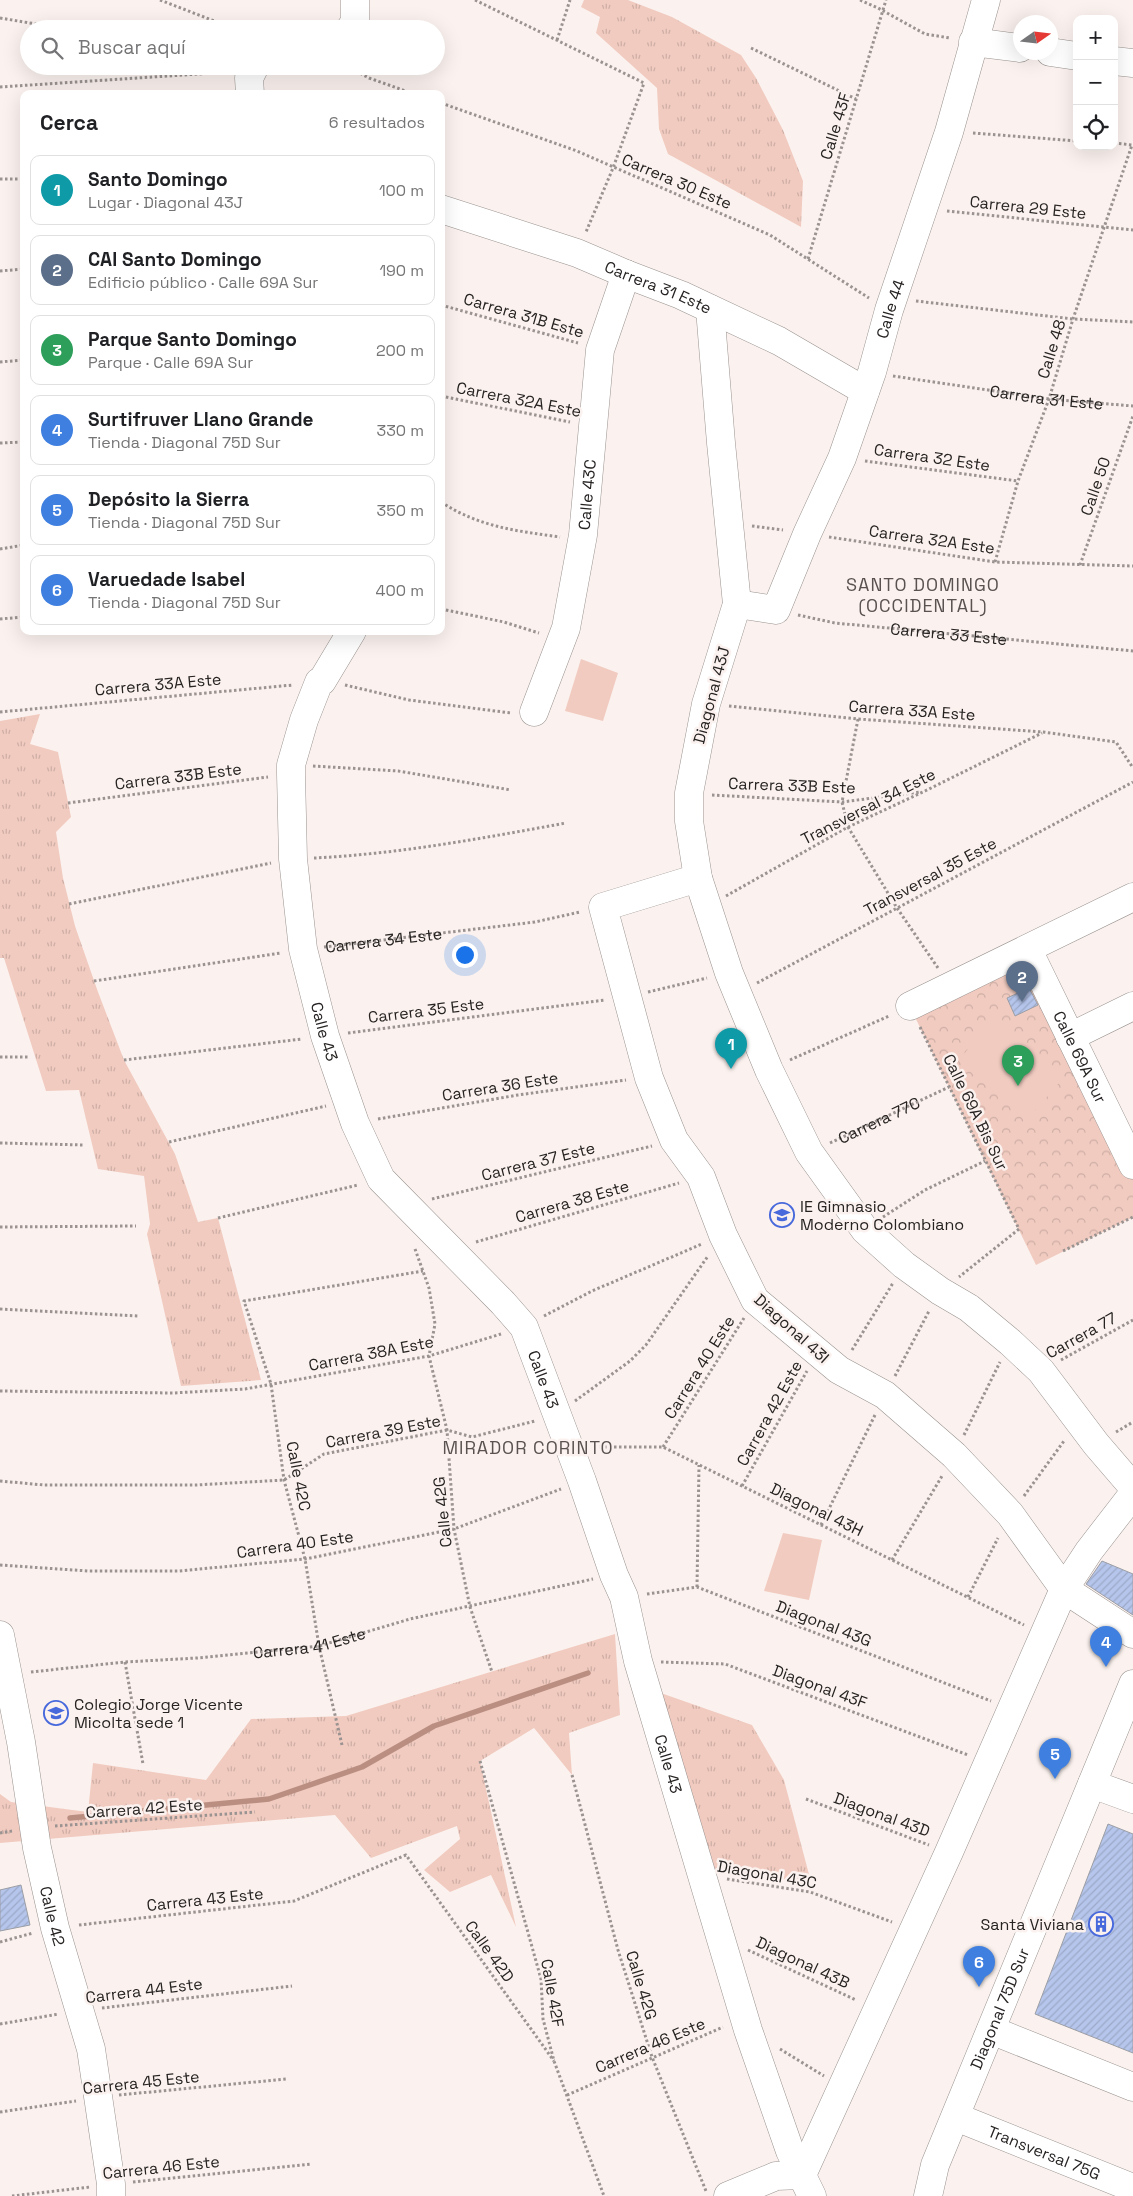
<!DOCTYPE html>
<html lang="es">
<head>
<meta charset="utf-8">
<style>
	body { margin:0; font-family:"Space Grotesk",sans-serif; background:#f6f6f6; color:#202124 }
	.controls { position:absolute; right:15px; top:15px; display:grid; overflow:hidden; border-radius:10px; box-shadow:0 5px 20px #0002 }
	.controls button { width:45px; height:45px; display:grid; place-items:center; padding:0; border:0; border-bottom:1px solid #e0e0e0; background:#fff; color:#202124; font:25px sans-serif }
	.compass { position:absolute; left:1013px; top:15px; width:45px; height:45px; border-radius:50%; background:#fff; box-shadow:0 5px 20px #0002; rotate:76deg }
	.you { position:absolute; left:464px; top:954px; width:18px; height:18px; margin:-12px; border:4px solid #fff; border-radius:50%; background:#1a73e8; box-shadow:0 0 0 8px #1a73e833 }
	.badge { display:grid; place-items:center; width:32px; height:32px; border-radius:50%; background:#4869dc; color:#fff; font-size:16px; font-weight:700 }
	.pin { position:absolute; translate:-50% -41px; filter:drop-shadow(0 1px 2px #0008) }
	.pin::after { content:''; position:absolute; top:26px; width:18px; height:15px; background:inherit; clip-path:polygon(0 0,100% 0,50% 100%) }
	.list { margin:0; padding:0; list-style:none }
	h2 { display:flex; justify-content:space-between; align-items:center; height:65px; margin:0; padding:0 20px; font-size:21px }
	h2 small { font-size:16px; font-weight:400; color:#757577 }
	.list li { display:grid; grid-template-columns:32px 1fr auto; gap:15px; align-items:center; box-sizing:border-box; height:70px; margin:0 10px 10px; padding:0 10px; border:1px solid #e0e0e0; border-radius:10px }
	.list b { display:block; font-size:19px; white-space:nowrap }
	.list p { margin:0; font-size:16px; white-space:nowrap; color:#757577 }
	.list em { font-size:16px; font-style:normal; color:#757577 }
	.icon { flex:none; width:28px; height:28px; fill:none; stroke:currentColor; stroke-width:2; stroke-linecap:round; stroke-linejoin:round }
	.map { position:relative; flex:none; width:1133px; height:2196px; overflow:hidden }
	.search { position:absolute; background:#fff; box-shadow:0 5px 20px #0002; left:20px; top:20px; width:425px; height:55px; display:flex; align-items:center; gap:12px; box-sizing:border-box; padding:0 18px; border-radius:28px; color:#757577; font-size:19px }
	.panel { position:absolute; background:#fff; box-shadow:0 5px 20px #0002; left:20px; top:90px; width:425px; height:545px; border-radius:10px }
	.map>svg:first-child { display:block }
	.grass { fill:url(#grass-tufts) }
	.park { fill:url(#park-crowns) }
	.garden { fill:#f1cbc0 }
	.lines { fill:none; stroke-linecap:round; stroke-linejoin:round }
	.stream { stroke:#ba8f82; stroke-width:5.5 }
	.building { fill:url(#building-hatch); stroke:#9c9ea5 }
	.minor-casing { stroke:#99928f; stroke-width:29 }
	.path { stroke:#9a9391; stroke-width:3; stroke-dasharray:2.5 2.5; stroke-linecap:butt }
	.minor { stroke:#fff; stroke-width:28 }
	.labels { text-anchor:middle; stroke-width:5; stroke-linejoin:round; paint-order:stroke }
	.street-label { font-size:16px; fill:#262322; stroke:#fbf2ef }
	.poi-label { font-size:16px; fill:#262322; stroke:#fbf2ef; text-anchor:start }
	.neighbourhood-label { font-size:18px; letter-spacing:1px; fill:#595250; stroke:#fbf2ef }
</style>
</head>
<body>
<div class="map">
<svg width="1133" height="2196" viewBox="0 0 1133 2196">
	<defs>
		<pattern id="grass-tufts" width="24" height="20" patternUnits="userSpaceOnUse" patternTransform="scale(1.25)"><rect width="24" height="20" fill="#f1cbc0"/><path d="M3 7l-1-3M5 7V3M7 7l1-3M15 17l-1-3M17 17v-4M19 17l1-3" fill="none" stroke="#ceaea5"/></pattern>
		<pattern id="park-crowns" width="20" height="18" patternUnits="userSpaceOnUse" patternTransform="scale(1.25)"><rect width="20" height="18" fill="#f1cbc0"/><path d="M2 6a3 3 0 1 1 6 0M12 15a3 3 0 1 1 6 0" fill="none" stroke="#ceaea5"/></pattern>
		<pattern id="building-hatch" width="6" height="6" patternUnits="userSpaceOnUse" patternTransform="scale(1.25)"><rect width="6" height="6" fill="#b5c5eb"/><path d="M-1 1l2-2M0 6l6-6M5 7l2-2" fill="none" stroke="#9ca9c9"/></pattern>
	</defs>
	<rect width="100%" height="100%" fill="#fbf2ef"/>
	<g class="grass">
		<path d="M584,0H628L672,17L741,55L756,78L783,130L803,181L801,227L668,154L659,129L657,88L596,33L600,17L581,7Z"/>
		<path d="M40,714L30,744L58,752L71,817L56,832L63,878L75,926L98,992L124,1060L175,1154L198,1222L218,1218L261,1380L181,1386L147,1234L150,1224L144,1176L98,1169L79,1090L46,1091L4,958H0V721Z"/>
		<path d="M615,1634L620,1715L569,1733L572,1775L534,1728L480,1761L516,1927L491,1875L450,1892L424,1870L460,1839L457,1826L371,1858L335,1815L0,1843V1794L11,1802L88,1812L93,1763L206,1780L251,1719L346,1716Z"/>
		<path d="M658,1692L752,1725L784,1780L811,1882L713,1872Z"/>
	</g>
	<path class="park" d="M1024,956L1133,1179V1217L1036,1265L912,1011Z"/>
	<g class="garden">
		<path d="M581,659L618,673L603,721L565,711Z"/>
		<path d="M996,1017L1064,1077L1031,1115L963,1055Z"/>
		<path d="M783,1533L822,1540L809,1600L764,1591Z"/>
	</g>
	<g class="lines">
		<path class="stream" d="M70,1818L269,1799L362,1767L434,1726L588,1673"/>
	</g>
	<g class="building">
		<path d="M1029,988L1038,1005L1015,1016L1007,998Z"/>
		<path d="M1102,1561L1133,1574V1615L1086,1584Z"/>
		<path d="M1108,1824L1133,1834V2053L1035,2014Z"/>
		<path d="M21,1885L30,1925L0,1931V1890Z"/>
	</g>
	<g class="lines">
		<defs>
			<g id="minor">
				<path d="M350,29L355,22V0"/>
				<path d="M973,42L1020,48"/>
				<path d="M1050,52L1077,56"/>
				<path d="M1114,61L1133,63"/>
				<path d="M250,94L249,78L255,66"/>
				<path id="s6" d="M441,209L577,253L626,274L681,295L779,341L865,391"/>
				<path d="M710,309L721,443L737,604L706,704L689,793V821L698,878L729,973L769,1070L809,1152L865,1230L904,1265L940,1291L969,1308L1010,1342L1041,1371L1096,1444L1133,1487"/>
				<path id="s7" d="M737,604L776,610L807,534L842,458L872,372L889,310L949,132L986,0"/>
				<path id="s8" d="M352,631L322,681L319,682L304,720L291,765V774L293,859L303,949L325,1036L355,1123L381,1179L503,1303L524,1327L582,1481L614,1575L624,1597L638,1661L748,2030L790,2151L812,2196"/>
				<path id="s9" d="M534,712L566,628L583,535L600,350L626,274"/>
				<path d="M698,878L603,907L649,1078L674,1140L701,1177L723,1235L755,1300L839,1370L885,1395L954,1455L1010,1514L1064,1589L1133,1634"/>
				<path id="s10" d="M1028,950L1133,1165"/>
				<path d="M910,1006L1133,897"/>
				<path d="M1070,1037L1133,1006"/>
				<path id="s11" d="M0,1635L21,1742L37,1848L55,1928L91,2049L111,2184V2196"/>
				<path d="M1092,1784L1133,1799"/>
				<path d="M991,2030L1133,2087"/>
				<path id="s12" d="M956,2117L1133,2188"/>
				<path d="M802,2175L949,1852L1064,1589L1089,1551L1133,1494"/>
				<path d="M728,2196L776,2176L802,2175"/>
				<path id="s13" d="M928,2196L935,2165L1133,1684"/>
			</g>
		</defs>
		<use href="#minor" class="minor-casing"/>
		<g class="path">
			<path d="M160,0L235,29"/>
			<path d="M475,0L644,83L613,168L586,232"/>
			<path d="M860,0L878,8L925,34L950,38"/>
			<path d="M0,18L66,29"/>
			<path d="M557,40L570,0"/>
			<path d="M751,48L856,99"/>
			<path d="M347,66L369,78L414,94"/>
			<path d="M0,87L229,72"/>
			<path d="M441,103L577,151L770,235L869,298"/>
			<path d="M973,133L1077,141"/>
			<path d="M1114,143L1132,145"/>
			<path d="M0,179H24"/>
			<path d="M947,211L1133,230"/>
			<path d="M808,259L886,0"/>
			<path d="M0,271L24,269"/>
			<path d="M916,301L1073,319L1133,322"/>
			<path d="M441,305L578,343"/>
			<path d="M0,362L24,360"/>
			<path id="s1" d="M893,376L1049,399L1133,406"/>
			<path d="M441,396L570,422"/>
			<path d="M0,443L24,442"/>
			<path d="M865,461L1018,481"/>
			<path d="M441,502C479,527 517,531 560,537"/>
			<path d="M752,526L783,530"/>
			<path d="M829,537L995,562L1133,566"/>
			<path d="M0,549L24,545"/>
			<path d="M995,562L1018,481L1049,399L1073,319L1132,145"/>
			<path d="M1080,565L1133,416"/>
			<path d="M441,609L504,622L539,633"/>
			<path id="s2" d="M798,615L835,623L1133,651"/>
			<path d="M0,619L24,617"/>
			<path d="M345,685L409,700L511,713"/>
			<path d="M729,706L858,719L1043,732L1116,742L1133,768"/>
			<path d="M0,712L293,685"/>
			<path d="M858,719L842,802L848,827L897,908L938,968"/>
			<path d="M313,766L398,771L511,790"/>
			<path d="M712,795L842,802L920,792"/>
			<path d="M68,803L268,777"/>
			<path d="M314,858C399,854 483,838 566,823"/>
			<path d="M726,896L848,827L925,791L1042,733"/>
			<path d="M69,904L271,863"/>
			<path id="s3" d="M324,947L535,922L580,912"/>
			<path d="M94,981L281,953"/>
			<path d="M757,983L1133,782"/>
			<path d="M648,992L707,978"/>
			<path d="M920,1027L1019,1229L959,1277"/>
			<path d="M348,1033L605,1000"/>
			<path d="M0,1057H30"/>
			<path d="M124,1060L302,1039"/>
			<path d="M790,1060L889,1016"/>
			<path d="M378,1119L518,1095L626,1080"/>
			<path d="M169,1142L326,1106"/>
			<path d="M0,1143L85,1145"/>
			<path id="s4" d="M830,1143L949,1087"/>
			<path d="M432,1199L652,1146"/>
			<path d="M883,1217L925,1190L985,1161"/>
			<path d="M218,1218L358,1185"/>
			<path d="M0,1227L136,1226"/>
			<path d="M476,1242L679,1183"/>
			<path d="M415,1249L429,1288L435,1324L429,1356L447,1430L454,1529L470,1607L492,1672"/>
			<path d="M1063,1251L1133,1217"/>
			<path d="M0,1309L138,1316"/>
			<path d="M544,1316L592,1291L702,1244"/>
			<path d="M852,1350L893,1283"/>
			<path d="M1061,1360L1133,1320"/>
			<path d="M895,1376L929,1311"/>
			<path d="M0,1391L173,1393L245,1389L429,1356L501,1334"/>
			<path d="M575,1401L630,1361L646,1345L708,1256"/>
			<path d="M1116,1432L1133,1422"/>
			<path d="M964,1435L1000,1362"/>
			<path d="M594,1447H663L1024,1625"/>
			<path d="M663,1447L744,1318"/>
			<path d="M0,1481L44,1485H196L284,1480L324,1454L447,1430L472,1437L535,1421"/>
			<path d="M742,1486L807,1371"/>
			<path d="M1024,1496L1064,1441"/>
			<path d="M821,1525L875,1415"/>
			<path d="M892,1560L942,1476"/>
			<path d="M0,1565L88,1571H179L305,1559L454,1529L561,1489"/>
			<path d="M697,1587L699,1465"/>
			<path d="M647,1594L697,1587L991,1701"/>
			<path d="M968,1597L998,1538"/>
			<path d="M125,1662L143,1764"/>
			<path d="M661,1662L725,1664L968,1755"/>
			<path id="s5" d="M31,1672L125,1662L197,1658L319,1646L410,1619L593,1579"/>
			<path d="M342,1745L319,1646L305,1559L284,1480L271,1384L244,1301L423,1271"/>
			<path d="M480,1761L541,1979L543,2019L554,2061L604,2196"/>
			<path d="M572,1775L618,1950L652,2057L706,2191"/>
			<path d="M806,1799L929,1845"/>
			<path d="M55,1826L255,1812"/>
			<path d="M0,1833L12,1831"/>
			<path d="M727,1879L810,1892L892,1922"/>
			<path d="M79,1925L294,1901L406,1855L554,2061"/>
			<path d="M0,1942L33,1933"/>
			<path d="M748,1950L856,2000"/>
			<path d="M102,2008L292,1986"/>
			<path d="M0,2024L59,2014"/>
			<path d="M780,2049L824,2076"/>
			<path d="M119,2095L286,2079"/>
			<path d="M567,2095L723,2027"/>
			<path d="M0,2112L76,2101"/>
			<path d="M133,2182L312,2164"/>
			<path d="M12,2196L90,2187"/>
		</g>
		<use href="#minor" class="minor"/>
	</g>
	<defs>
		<symbol id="school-ring" viewBox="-11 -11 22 22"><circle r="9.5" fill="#fbf2ef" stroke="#4869dc" stroke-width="1.5"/><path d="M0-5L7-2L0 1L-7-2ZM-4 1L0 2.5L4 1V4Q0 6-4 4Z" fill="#4869dc"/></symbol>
		<symbol id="building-ring" viewBox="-11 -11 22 22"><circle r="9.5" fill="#fbf2ef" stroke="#4869dc" stroke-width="1.5"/><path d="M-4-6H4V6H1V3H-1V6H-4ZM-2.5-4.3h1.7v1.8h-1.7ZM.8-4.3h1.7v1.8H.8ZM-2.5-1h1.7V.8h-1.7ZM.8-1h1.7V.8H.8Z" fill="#4869dc"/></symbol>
	</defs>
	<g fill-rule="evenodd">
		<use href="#school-ring" x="768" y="1201" width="28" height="28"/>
		<use href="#school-ring" x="42" y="1699" width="28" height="28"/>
		<use href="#building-ring" x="1087" y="1910" width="28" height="28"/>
	</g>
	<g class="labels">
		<g class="street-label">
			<text transform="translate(835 126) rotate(-73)" y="6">Calle 43F</text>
			<text transform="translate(677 181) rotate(23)" y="6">Carrera 30 Este</text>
			<text transform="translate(1028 207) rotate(6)" y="6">Carrera 29 Este</text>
			<text dy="6" stroke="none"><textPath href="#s6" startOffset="231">Carrera 31 Este</textPath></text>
			<text dy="6" stroke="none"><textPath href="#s7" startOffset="362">Calle 44</textPath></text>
			<text transform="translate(524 315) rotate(16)" y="6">Carrera 31B Este</text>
			<text transform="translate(1051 349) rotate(-73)" y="6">Calle 48</text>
			<text dy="6" stroke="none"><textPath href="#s1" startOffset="155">Carrera 31 Este</textPath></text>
			<text transform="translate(519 399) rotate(11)" y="6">Carrera 32A Este</text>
			<text transform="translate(932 457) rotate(8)" y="6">Carrera 32 Este</text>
			<text transform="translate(1095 486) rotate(-71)" y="6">Calle 50</text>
			<text dy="6" stroke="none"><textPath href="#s9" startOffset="225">Calle 43C</textPath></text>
			<text transform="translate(932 539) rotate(8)" y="6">Carrera 32A Este</text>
			<text dy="6" stroke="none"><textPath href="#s2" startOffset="152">Carrera 33 Este</textPath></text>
			<text transform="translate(158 684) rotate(-5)" y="6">Carrera 33A Este</text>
			<text transform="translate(711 695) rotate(-75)" y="6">Diagonal 43J</text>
			<text transform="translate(912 710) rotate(4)" y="6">Carrera 33A Este</text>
			<text transform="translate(178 776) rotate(-7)" y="6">Carrera 33B Este</text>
			<text transform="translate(792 785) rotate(2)" y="6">Carrera 33B Este</text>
			<text transform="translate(868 806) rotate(-27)" y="6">Transversal 34 Este</text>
			<text transform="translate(930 876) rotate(-28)" y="6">Transversal 35 Este</text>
			<text dy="6" stroke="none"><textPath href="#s3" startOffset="60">Carrera 34 Este</textPath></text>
			<text transform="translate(426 1010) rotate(-7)" y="6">Carrera 35 Este</text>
			<text dy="6" stroke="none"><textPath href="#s8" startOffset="419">Calle 43</textPath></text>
			<text dy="6" stroke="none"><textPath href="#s10" startOffset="119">Calle 69A Sur</textPath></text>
			<text transform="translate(500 1086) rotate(-9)" y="6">Carrera 36 Este</text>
			<text transform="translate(976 1112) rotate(64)" y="6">Calle 69A Bis Sur</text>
			<text dy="6" stroke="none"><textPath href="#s4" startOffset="54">Carrera 77C</textPath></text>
			<text transform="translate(538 1161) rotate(-14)" y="6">Carrera 37 Este</text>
			<text transform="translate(572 1201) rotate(-16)" y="6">Carrera 38 Este</text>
			<text transform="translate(792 1328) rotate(42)" y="6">Diagonal 43I</text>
			<text transform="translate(1081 1335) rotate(-29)" y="6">Carrera 77</text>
			<text transform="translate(371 1353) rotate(-11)" y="6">Carrera 38A Este</text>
			<text transform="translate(699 1367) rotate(-58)" y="6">Carrera 40 Este</text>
			<text dy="6" stroke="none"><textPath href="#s8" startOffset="839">Calle 43</textPath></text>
			<text transform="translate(769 1413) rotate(-61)" y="6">Carrera 42 Este</text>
			<text transform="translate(383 1431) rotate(-11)" y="6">Carrera 39 Este</text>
			<text transform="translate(299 1476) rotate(79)" y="6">Calle 42C</text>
			<text transform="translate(817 1509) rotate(26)" y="6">Diagonal 43H</text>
			<text transform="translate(442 1512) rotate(-96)" y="6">Calle 42G</text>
			<text transform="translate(295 1544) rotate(-8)" y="6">Carrera 40 Este</text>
			<text transform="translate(824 1623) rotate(21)" y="6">Diagonal 43G</text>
			<text dy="6" stroke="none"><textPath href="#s5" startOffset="280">Carrera 41 Este</textPath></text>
			<text transform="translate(820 1686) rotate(20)" y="6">Diagonal 43F</text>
			<text dy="6" stroke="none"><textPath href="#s8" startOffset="1244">Calle 43</textPath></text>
			<text transform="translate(144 1808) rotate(-4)" y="6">Carrera 42 Este</text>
			<text transform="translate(882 1814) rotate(20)" y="6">Diagonal 43D</text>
			<text transform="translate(767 1874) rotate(10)" y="6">Diagonal 43C</text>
			<text transform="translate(205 1899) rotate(-6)" y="6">Carrera 43 Este</text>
			<text dy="6" stroke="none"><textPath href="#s11" startOffset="286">Calle 42</textPath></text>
			<text transform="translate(490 1951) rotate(54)" y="6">Calle 42D</text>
			<text transform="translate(803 1962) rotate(25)" y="6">Diagonal 43B</text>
			<text transform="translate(642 1985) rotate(73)" y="6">Calle 42G</text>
			<text transform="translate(144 1990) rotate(-7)" y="6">Carrera 44 Este</text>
			<text transform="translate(553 1993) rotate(80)" y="6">Calle 42F</text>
			<text dy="6" stroke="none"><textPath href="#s13" startOffset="201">Diagonal 75D Sur</textPath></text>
			<text transform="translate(650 2045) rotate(-23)" y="6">Carrera 46 Este</text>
			<text transform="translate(141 2082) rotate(-6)" y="6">Carrera 45 Este</text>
			<text dy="6" stroke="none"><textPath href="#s12" startOffset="95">Transversal 75G</textPath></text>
			<text transform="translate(161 2167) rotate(-6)" y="6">Carrera 46 Este</text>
		</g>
		<g class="poi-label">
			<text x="800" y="1212">IE Gimnasio<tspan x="800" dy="18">Moderno Colombiano</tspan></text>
			<text x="74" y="1710">Colegio Jorge Vicente<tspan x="74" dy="18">Micolta sede 1</tspan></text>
			<text x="1084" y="1930" text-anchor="end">Santa Viviana</text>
		</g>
		<g class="neighbourhood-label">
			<text x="923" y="591">SANTO DOMINGO<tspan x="923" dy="21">(OCCIDENTAL)</tspan></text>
			<text x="528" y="1454">MIRADOR CORINTO</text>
		</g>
	</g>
</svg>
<div class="controls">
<button>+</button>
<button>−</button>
<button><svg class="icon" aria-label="locate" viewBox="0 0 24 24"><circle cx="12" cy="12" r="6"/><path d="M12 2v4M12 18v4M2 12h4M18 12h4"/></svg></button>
</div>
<svg class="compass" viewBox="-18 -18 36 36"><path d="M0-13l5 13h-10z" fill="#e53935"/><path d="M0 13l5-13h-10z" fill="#757577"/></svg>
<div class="you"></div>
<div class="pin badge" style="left:731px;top:1069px;background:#0f9aa8">1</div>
<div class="pin badge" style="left:1022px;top:1002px;background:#5c6f8a">2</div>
<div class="pin badge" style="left:1018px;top:1086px;background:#2e9e5b">3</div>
<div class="pin badge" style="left:1106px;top:1667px;background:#3f7fe0">4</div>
<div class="pin badge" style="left:1055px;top:1779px;background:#3f7fe0">5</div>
<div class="pin badge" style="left:979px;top:1987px;background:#3f7fe0">6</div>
<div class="search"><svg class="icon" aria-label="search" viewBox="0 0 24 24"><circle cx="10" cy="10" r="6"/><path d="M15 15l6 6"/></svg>Buscar aquí</div>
<section class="panel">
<h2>Cerca<small>6 resultados</small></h2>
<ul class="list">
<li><span class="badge" style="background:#0f9aa8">1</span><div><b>Santo Domingo</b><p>Lugar · Diagonal 43J</p></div><em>100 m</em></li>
<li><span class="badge" style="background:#5c6f8a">2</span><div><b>CAI Santo Domingo</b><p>Edificio público · Calle 69A Sur</p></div><em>190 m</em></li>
<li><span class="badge" style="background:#2e9e5b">3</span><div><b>Parque Santo Domingo</b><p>Parque · Calle 69A Sur</p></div><em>200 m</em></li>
<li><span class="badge" style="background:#3f7fe0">4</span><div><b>Surtifruver Llano Grande</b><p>Tienda · Diagonal 75D Sur</p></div><em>330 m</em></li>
<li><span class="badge" style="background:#3f7fe0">5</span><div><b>Depósito la Sierra</b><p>Tienda · Diagonal 75D Sur</p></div><em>350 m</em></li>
<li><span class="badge" style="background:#3f7fe0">6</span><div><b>Varuedade Isabel</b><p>Tienda · Diagonal 75D Sur</p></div><em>400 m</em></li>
</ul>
</section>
</div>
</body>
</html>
